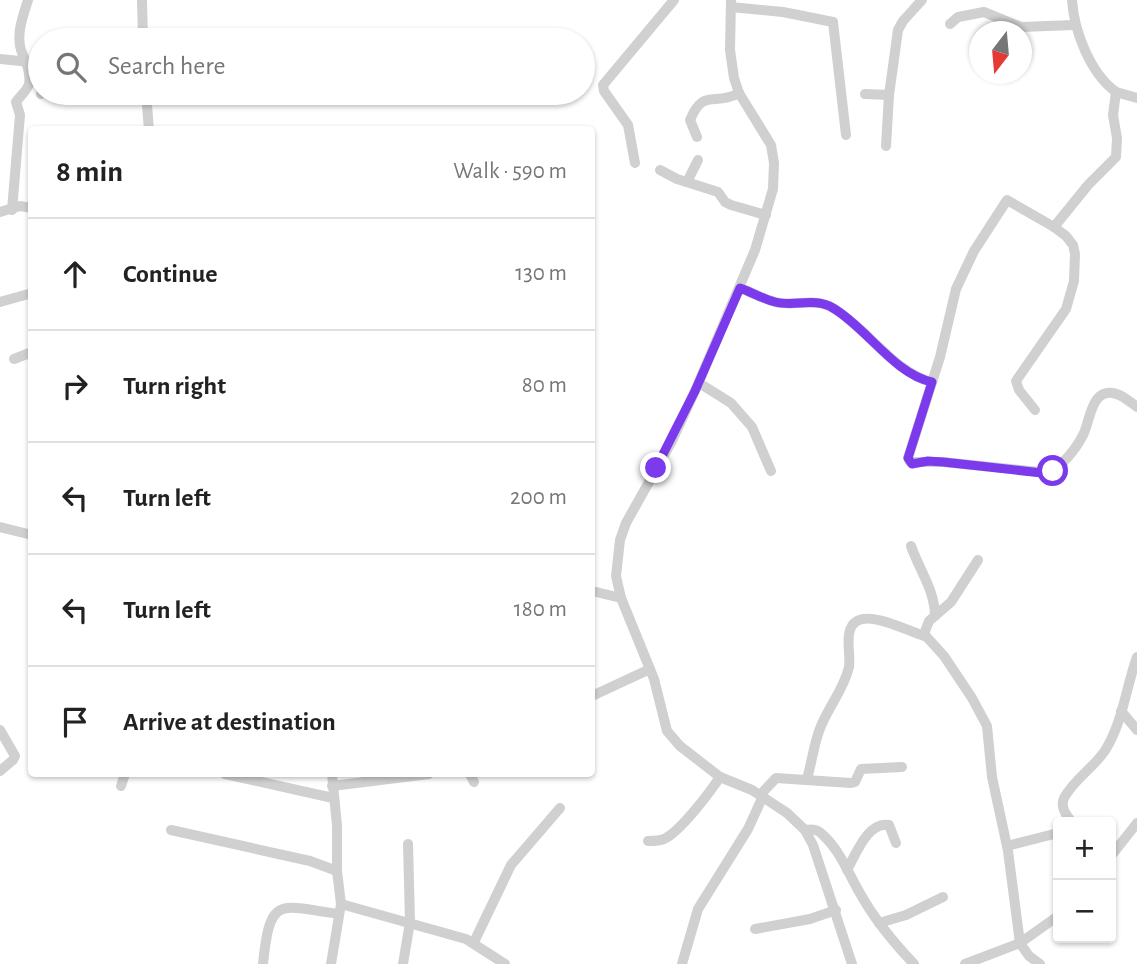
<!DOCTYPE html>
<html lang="en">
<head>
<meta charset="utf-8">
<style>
	body { margin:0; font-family:"Alegreya Sans",sans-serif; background:#f6f6f6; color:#222 }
	.controls { position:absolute; right:21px; bottom:21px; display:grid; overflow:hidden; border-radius:7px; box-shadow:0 2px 5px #0004 }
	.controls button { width:63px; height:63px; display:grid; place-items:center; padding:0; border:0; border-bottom:2px solid #e0e0e0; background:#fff; color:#222; font:35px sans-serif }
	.compass { position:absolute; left:969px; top:21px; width:63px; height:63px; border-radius:50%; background:#fff; box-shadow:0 2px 5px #0004; rotate:196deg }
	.stop { position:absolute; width:21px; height:21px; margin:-16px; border:5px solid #7c3aed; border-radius:50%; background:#fff }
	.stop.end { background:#7c3aed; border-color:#fff; box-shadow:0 2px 7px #0008 }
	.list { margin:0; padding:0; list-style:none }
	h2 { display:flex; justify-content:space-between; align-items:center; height:91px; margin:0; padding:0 28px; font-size:30px }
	h2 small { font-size:23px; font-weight:400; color:#767676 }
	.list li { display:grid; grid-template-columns:46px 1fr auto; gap:21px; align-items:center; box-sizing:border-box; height:112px; padding:0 28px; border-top:2px solid #e0e0e0 }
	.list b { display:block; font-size:26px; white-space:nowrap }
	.list em { font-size:23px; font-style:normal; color:#767676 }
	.icon { flex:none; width:38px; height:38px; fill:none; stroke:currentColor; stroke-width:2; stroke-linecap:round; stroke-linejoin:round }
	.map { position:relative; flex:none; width:1137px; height:964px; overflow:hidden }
	.search { position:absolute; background:#fff; box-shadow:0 2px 5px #0004; left:28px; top:28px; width:567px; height:77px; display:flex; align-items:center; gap:18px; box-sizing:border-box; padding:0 24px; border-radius:38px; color:#767676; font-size:26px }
	.panel { position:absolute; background:#fff; box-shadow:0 2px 5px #0004; left:28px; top:126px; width:567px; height:651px; border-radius:7px }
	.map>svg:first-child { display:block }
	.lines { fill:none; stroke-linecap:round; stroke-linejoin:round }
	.minor { stroke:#d0d0d0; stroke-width:10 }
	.route { stroke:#7c3aed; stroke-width:9 }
</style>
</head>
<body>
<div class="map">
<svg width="1137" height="964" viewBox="0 0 1137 964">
	<rect width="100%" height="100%" fill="#fff"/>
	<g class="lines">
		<g class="minor">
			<path d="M142,0L143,40"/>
			<path d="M731,0L730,50L734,78L739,93L771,145L774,163L773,189L755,250L695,391L672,441L626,523L620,540L616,576L621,598L654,679L667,731L680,746L720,777L752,790L787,813L805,830L813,845L852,964"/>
			<path d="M731,7L783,12L833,22L846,135"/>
			<path d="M950,24L958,17L984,12L1021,27L1074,25"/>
			<path d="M0,59L40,63"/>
			<path d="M1116,92L1137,98"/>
			<path d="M146,93L149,130"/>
			<path d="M41,94L44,93"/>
			<path d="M865,94L889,95"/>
			<path d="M697,137L690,120C704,87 714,107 739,93"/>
			<path d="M886,146L889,95L898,30L903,21L922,0"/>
			<path d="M635,163L628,125L604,91L603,85L674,0"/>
			<path d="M660,170L677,179L718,192L725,202L731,205L766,215"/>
			<path d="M687,182L698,160"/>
			<path d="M12,210L20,115L16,102C20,96 27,91 29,84C31,71 25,61 21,50C16,34 23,16 28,0"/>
			<path d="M0,212L20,206L32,208"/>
			<path d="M1054,227L1088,185L1116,157L1117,138L1113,115L1116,92C1090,73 1074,31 1072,0"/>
			<path d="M740,288C751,292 763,299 775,302C795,307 814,297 833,308C867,328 894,373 932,382"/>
			<path d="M0,302L32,293"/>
			<path d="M14,359L32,352"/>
			<path d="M699,383L731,403L752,427L771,471"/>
			<path d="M1035,410L1019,390L1016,381L1066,309L1074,281L1075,254L1073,245L1066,236L1054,227L1007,200L974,251L956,289L940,357L908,458L910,462H943L1049,473C1062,466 1076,449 1083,435C1089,424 1091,395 1107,393C1118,391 1129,401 1137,407"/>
			<path d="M0,527L32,535"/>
			<path d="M911,546C919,569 935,591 935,616"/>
			<path d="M978,560L951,602L929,621L924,634L944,656L972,698L987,726L992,777L1008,851L1020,943L1029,956L1040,964"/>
			<path d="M592,591L621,598"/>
			<path d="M592,696L650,669"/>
			<path d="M1121,711L1137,730"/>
			<path d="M0,730L15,756L13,760L0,771"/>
			<path d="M225,774L333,798"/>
			<path d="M470,774L474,782"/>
			<path d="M807,779C812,762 814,742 821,726C829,706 844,689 849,667C851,653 843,629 857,621C872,612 908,631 924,636"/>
			<path d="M121,786L125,774"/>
			<path d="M332,786L429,774"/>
			<path d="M760,795L776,778L851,783L855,782L861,769L902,767"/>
			<path d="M1072,822C1066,815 1060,807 1064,798C1074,779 1095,767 1106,749C1123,721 1126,687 1137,657"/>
			<path d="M171,830L310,861L337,871"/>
			<path d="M805,830C813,829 818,829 824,836C841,852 849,875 861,895C875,920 894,943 914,964"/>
			<path d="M648,841C653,841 659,841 664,839C680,832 710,792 720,777"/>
			<path d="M1007,846L1058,833"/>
			<path d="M1111,856L1137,823"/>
			<path d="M847,870C856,854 868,821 889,825L896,843"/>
			<path d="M341,904L466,939L505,964"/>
			<path d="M879,923L906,915L943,897"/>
			<path d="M755,929L810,919L836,910"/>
			<path d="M474,942L511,865L560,808"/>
			<path d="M263,964C270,894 279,906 339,914"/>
			<path d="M331,964L341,904L337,871V826L332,774"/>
			<path d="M403,964L410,922L408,844"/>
			<path d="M682,964L698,909L748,829L763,796"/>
			<path d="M965,964L1020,943L1058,916"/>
		</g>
	</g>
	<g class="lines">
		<path class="route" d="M656,468L695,391L740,288C751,292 763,299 775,302C795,307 814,297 833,308C867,328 894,374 932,382L908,458L912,464L928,461L943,462L1042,473L1053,471"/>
	</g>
</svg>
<div class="controls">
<button>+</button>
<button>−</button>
</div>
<svg class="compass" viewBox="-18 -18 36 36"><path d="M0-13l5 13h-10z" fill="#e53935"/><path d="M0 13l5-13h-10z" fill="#767676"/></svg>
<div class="stop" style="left:1053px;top:471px"></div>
<div class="stop end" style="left:656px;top:468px"></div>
<div class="search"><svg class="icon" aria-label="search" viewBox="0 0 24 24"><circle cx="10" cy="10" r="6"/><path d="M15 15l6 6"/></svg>Search here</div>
<section class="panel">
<h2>8 min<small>Walk · 590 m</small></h2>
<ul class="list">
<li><svg class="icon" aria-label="ahead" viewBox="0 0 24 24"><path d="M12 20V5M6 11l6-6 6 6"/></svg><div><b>Continue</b></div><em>130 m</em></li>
<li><svg class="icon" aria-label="right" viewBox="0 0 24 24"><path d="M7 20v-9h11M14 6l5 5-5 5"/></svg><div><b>Turn right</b></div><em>80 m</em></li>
<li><svg class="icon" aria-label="left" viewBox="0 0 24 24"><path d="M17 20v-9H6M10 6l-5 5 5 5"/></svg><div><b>Turn left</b></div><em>200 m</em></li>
<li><svg class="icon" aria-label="left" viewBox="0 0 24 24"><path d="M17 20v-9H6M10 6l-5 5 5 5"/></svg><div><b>Turn left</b></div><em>180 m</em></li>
<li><svg class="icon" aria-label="arrive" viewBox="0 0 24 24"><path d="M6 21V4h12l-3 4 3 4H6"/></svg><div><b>Arrive at destination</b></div></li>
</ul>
</section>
</div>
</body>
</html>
